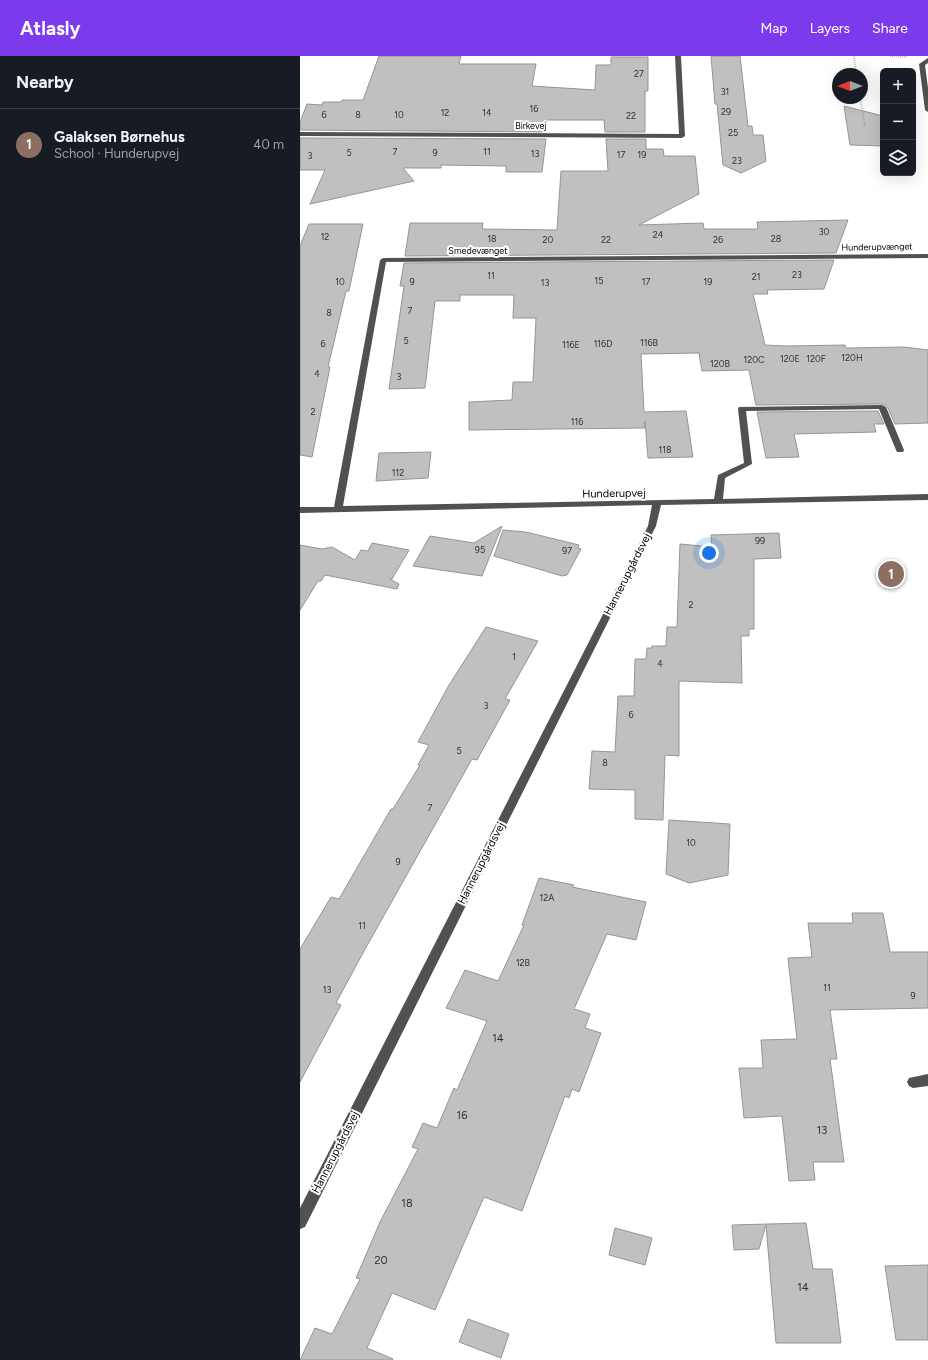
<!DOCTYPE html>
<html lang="en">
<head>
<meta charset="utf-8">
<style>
	body { margin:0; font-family:Figtree,sans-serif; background:#242831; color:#f1f3f6 }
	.controls { position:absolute; right:12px; top:12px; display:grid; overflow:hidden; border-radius:6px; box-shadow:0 4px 16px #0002 }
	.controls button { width:36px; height:36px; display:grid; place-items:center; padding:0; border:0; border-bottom:1px solid #363941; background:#171b24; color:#f1f3f6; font:20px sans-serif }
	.compass { position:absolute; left:532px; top:12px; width:36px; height:36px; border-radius:50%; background:#171b24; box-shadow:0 4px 16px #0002; rotate:270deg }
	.you { position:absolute; left:409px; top:497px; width:14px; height:14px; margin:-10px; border:3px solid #fff; border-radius:50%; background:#1a73e8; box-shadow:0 0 0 6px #1a73e833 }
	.badge { display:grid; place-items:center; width:26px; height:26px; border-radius:50%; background:#7c3aed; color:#fff; font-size:13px; font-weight:700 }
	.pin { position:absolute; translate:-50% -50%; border:2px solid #fff; box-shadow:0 1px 4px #0006 }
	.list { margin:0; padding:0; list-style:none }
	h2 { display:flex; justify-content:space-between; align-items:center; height:52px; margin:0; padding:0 16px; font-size:17px }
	h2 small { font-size:13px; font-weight:400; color:#9ea1a6 }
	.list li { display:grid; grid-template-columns:26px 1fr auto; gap:12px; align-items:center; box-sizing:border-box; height:72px; padding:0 16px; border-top:1px solid #363941 }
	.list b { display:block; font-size:15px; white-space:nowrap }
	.list p { margin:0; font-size:13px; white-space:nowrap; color:#9ea1a6 }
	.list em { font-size:13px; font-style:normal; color:#9ea1a6 }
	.icon { flex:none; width:22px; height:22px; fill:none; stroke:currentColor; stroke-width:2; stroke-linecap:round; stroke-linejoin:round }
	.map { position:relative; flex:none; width:628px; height:1304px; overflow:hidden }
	header { display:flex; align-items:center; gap:24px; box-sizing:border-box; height:56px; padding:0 20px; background:#7c3aed; color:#fff }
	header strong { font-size:19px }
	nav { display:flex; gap:22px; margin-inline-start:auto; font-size:14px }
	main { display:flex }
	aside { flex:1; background:#171b24 }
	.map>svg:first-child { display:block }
	.building { fill:#c0c0c0; stroke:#959595 }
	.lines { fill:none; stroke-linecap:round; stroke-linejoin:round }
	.path { stroke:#737373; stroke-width:1.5; stroke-dasharray:0.5 1.5; stroke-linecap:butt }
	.minor { fill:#515151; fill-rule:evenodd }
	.labels { text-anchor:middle; stroke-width:4; stroke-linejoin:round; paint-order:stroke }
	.number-label { font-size:9px; fill:#303030 }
	.far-street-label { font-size:9px; fill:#000; stroke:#fff }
	.street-label { font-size:11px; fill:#000; stroke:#fff }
	.near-number-label { font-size:11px; fill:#303030 }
</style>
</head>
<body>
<header>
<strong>Atlasly</strong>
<nav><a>Map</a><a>Layers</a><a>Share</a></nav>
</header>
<main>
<aside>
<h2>Nearby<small></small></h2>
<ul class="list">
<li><span class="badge" style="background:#8d6e63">1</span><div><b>Galaksen Børnehus</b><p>School · Hunderupvej</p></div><em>40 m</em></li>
</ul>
</aside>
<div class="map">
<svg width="628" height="1304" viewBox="0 0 628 1304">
	<rect width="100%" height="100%" fill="#fff"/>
	<g class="building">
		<path d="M79,0H161L159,8H236L232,30L295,34L296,9H311V1H348V35H345V76H305L304,64H247L246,76L0,74V66L7,48L22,49L23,46H41L42,44H63Z"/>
		<path d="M411,0H440L448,70H452L453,79H463L466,105L441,117L423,109L417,48H415Z"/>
		<path d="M544,50L583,60V90L550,89Z"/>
		<path d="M0,82L246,83L242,116H206V110L141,109V112H103L114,125L10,148L25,114H0Z"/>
		<path d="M306,83H346V93H363L364,100H395L399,138L339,169L403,167L404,173H458L457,166L548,164L536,197L105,200L110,167H183L182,173L257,174L261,115H308Z"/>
		<path d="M9,168H63L49,235H46L28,311H30L12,401L0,399V190Z"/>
		<path d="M534,204L524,233L467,234L468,238H453L465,289L487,290L545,289L546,292L604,291L628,294V367L595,368L587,350L582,348L456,349L449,314L402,315L399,297L341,298L344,356L386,355L393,401L348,402L345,365V372L169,374V346L212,344L213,326H233L236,262H213L214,239H160V245H135L125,332L89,333L104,230H100L104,207Z"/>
		<path d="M578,355L584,368H574L576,376L494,378L499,401L466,402L457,356Z"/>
		<path d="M131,396L128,422L76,425L79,397Z"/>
		<path d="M202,470L182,520L113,510L130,480L174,487Z"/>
		<path d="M203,474L226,476L279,489L278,492L281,493L267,519L262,520L194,500Z"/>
		<path d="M479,477L481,502L454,503V573H449V580H441L442,627L379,625V700L365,699L363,764L335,763V734L289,733L292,695L315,696L318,640H334L335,603H346L347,592H352V590H366L367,571H377L380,488L412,491L411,479Z"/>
		<path d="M72,487L109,494L92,523H90L99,528L97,533L25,519L21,525H18L0,554V489L22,493L32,491L55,504L61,494L68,495Z"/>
		<path d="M186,571L238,585L205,643L210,644L177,704L172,703L64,895L36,947L41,949L0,1026V893L31,841L39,843L91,753H93L120,709H118L129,689L118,686L149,629Z"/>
		<path d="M369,764L430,768L428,819L389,827L366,818Z"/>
		<path d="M239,822L274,829L272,831L346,846L336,884L307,878L274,953L290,958L285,972L301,977L279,1036L272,1033L269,1042L265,1040L222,1155L184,1141L135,1254L92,1237L67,1292L93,1303L92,1304H0L15,1272L32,1278L60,1223L56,1222L80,1166L118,1093L112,1091L123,1067L137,1072L154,1032L157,1034L187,965L146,952L165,914L198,925L224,869H222Z"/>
		<path d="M552,857H583L590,896H628V952L530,954L537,1003H530L544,1106H513L515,1124L489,1125L482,1060L444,1062L439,1012H463L461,984L497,983L488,902L512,901L508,867H553Z"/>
		<path d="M506,1167L513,1213H532L541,1287H476L466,1169L459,1193L434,1194L432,1169Z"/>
		<path d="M315,1172L352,1182L345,1209L309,1199Z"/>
		<path d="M628,1209V1284H596L585,1210Z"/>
		<path d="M168,1263L209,1278L201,1302L159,1286Z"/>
	</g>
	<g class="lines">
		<g class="path">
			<path d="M554,0L556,18"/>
			<path d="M590,0L607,1"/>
			<path d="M560,42L565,70"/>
		</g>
		<g class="minor">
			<path d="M375,0H381L385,80L382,82L0,80V76L379,78Z"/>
			<path d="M628,2V7L625,9L628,32V56L625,54L619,8Z"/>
			<path d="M628,198V202L86,206L43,450L414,443L418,419L444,407L438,353L439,351L582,349L586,351L604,394L603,396H597L596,394L579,353L446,355L452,408L425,422L423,443L628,438V444L361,449L356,470L5,1171L0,1173V1152L348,470L352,449L0,457V451H34L80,204L83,202Z"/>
			<path d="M628,1018V1030L613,1032L609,1030L607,1026L609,1022Z"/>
		</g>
	</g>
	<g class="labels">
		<g class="number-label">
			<text x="339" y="21">27</text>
			<text x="425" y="39">31</text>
			<text x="234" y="56">16</text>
			<text x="426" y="59">29</text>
			<text x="145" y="60">12</text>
			<text x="187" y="60">14</text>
			<text x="24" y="62">6</text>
			<text x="58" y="62">8</text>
			<text x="99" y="62">10</text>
			<text x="331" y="63">22</text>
			<text x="433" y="80">25</text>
			<text x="95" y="99">7</text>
			<text x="187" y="99">11</text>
			<text x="49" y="100">5</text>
			<text x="135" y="100">9</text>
			<text x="235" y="101">13</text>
			<text x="321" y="102">17</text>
			<text x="342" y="102">19</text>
			<text x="10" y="103">3</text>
			<text x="437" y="108">23</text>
			<text x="524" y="179">30</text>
			<text x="358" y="182">24</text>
			<text x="25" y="184">12</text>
			<text x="192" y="186">18</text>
			<text x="476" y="186">28</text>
			<text x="248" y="187">20</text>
			<text x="306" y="187">22</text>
			<text x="418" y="187">26</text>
			<text x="497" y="222">23</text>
			<text x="191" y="223">11</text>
			<text x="456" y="224">21</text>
			<text x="299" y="228">15</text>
			<text x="40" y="229">10</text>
			<text x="112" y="229">9</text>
			<text x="346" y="229">17</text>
			<text x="408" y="229">19</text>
			<text x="245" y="230">13</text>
			<text x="110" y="258">7</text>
			<text x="29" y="260">8</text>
			<text x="106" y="288">5</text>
			<text x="349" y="290">116B</text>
			<text x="23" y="291">6</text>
			<text x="303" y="291">116D</text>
			<text x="271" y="292">116E</text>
			<text x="552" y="305">120H</text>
			<text x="490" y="306">120E</text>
			<text x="516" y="306">120F</text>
			<text x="454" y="307">120C</text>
			<text x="420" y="311">120B</text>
			<text x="17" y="321">4</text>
			<text x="99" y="324">3</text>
			<text x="13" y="359">2</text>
			<text x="277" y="369">116</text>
			<text x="365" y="397">118</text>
			<text x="98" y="420">112</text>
			<text x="460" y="488">99</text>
			<text x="180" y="497">95</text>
			<text x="267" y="498">97</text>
			<text x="391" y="552">2</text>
			<text x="214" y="604">1</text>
			<text x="360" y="611">4</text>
			<text x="186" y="653">3</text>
			<text x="331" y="662">6</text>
			<text x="159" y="698">5</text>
			<text x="305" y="710">8</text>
			<text x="130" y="755">7</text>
			<text x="391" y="790">10</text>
			<text x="98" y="809">9</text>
			<text x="247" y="845">12A</text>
			<text x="62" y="873">11</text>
			<text x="223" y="910">12B</text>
			<text x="527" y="935">11</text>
			<text x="27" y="937">13</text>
			<text x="613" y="943">9</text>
		</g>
		<g class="far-street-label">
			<text x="231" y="73">Birkevej</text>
			<text transform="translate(577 191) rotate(-1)" y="3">Hunderupvænget</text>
			<text x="178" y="198">Smedevænget</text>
		</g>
		<g class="street-label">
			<text transform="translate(314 437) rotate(-1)" y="4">Hunderupvej</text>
			<text transform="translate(327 518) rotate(-63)" y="4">Hannerupgårdsvej</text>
			<text transform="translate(181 807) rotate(-63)" y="4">Hannerupgårdsvej</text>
			<text transform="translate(35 1096) rotate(-63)" y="4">Hannerupgårdsvej</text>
		</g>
		<g class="near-number-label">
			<text x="198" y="986">14</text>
			<text x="162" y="1063">16</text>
			<text x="522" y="1078">13</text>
			<text x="107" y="1151">18</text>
			<text x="81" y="1208">20</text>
			<text x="503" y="1235">14</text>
		</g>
	</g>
</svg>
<div class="controls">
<button>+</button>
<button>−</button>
<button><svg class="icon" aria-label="layers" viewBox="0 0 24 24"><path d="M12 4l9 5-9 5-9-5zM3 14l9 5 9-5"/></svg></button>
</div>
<svg class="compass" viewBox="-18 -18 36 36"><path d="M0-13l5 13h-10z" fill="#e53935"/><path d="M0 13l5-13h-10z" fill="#9ea1a6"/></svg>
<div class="you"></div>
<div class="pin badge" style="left:591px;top:518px;background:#8d6e63">1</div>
</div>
</main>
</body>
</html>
